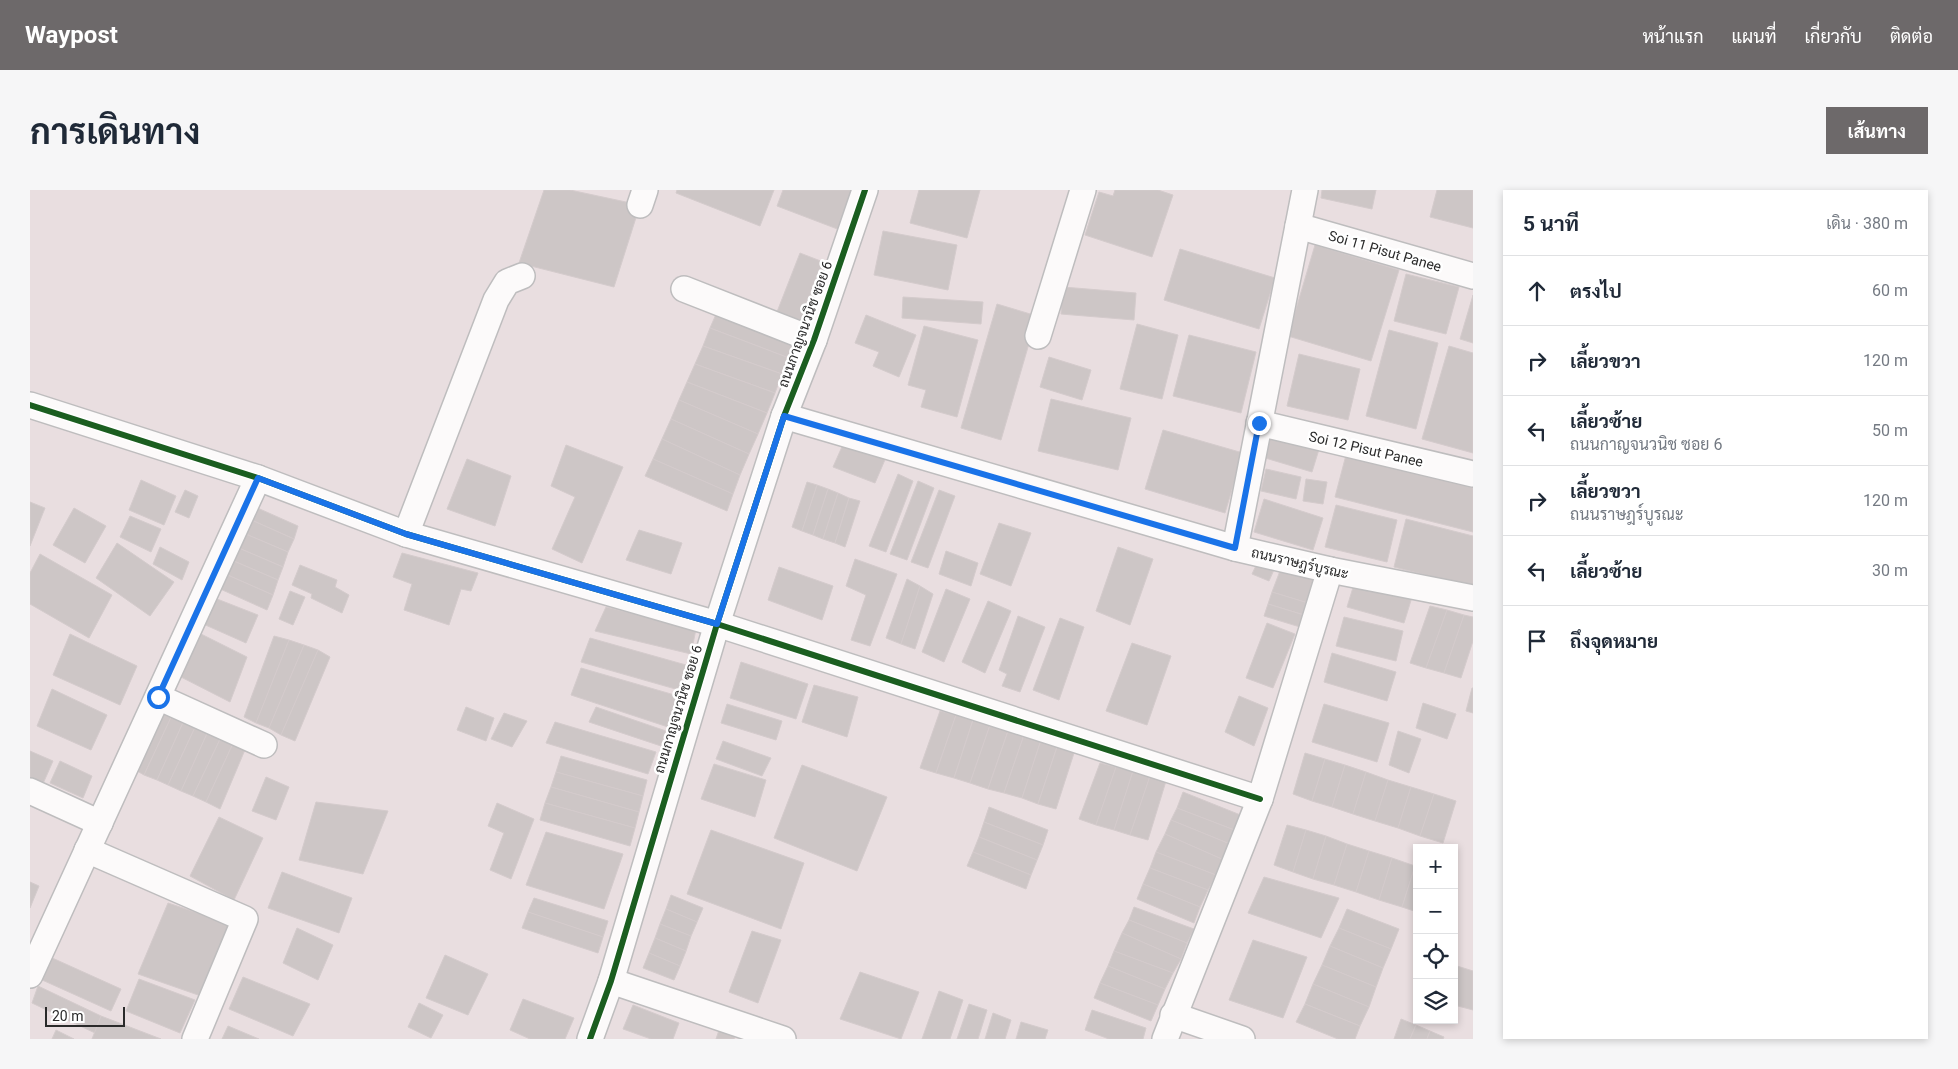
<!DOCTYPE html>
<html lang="th">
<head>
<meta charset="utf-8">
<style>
	body { margin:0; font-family:Roboto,Sarabun,sans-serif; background:#f6f6f7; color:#1f2937 }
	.controls { position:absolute; right:15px; bottom:15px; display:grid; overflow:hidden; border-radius:0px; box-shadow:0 2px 8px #0003 }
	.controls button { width:45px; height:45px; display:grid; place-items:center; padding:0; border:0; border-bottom:1px solid #e0e1e3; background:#fff; color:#1f2937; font:25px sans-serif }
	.scale { position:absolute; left:15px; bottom:12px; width:80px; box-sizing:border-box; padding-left:5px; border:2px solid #2a2a2a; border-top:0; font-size:14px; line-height:18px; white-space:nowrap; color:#2a2a2a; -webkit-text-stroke:4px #fff; paint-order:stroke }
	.stop { position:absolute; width:15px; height:15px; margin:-11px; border:4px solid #1a73e8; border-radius:50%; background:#fff }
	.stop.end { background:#1a73e8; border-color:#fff; box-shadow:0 1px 5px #0008 }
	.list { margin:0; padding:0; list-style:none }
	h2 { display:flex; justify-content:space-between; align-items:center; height:65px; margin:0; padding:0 20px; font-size:21px }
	h2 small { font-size:16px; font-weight:400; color:#747a83 }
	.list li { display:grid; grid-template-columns:32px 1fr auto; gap:15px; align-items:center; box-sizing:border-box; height:70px; padding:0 20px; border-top:1px solid #e0e1e3 }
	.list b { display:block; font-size:19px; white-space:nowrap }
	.list p { margin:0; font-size:16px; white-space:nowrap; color:#747a83 }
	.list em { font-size:16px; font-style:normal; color:#747a83 }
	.icon { flex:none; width:28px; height:28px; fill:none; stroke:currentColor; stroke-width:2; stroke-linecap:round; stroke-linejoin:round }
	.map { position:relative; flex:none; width:1443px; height:849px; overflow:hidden; border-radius:0px }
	header { display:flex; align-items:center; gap:30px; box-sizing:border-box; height:70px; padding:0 25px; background:#6d696a; color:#fff }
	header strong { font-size:24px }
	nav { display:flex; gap:28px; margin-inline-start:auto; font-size:18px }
	.intro { display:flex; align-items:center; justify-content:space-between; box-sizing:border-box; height:120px; padding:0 30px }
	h1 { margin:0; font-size:35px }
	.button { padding:12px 22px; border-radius:0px; background:#6d696a; color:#fff; font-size:18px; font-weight:700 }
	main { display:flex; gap:30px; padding:0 30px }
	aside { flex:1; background:#fff; border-radius:0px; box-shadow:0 2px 8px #0003 }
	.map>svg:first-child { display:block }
	.building { fill:#cdc6c6; stroke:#d4cbcc }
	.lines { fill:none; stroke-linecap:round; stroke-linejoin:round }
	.minor-casing { stroke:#bebdbe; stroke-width:28 }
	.minor { stroke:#fcfafa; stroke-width:25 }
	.cycleway-casing { stroke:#fff; stroke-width:9 }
	.cycleway { stroke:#1b5e20; stroke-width:6 }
	.route { stroke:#1a73e8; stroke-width:6 }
	.labels { text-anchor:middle; stroke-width:5; stroke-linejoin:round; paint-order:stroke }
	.street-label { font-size:14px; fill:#2a2a2a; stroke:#fff }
</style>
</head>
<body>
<header>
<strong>Waypost</strong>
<nav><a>หน้าแรก</a><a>แผนที่</a><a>เกี่ยวกับ</a><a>ติดต่อ</a></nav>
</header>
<div class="intro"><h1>การเดินทาง</h1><a class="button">เส้นทาง</a></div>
<main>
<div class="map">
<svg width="1443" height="849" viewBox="0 0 1443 849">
	<rect width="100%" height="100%" fill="#e9dee0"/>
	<g class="building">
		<path d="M514,0H540L610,15L584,97L489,73Z"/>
		<path d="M647,0H744L730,36L646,3Z"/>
		<path d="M753,0H826L810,40L747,16Z"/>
		<path d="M889,0H950L937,48L880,33Z"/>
		<path d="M1085,0H1128L1143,5L1122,67L1055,45L1069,2L1083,6Z"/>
		<path d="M1292,0H1346L1342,19L1291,8Z"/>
		<path d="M1407,0H1443V38L1400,27Z"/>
		<path d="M853,41L927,55L918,100L844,85Z"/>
		<path d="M1285,55L1369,80L1341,171L1258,146Z"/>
		<path d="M1150,59L1245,88L1229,139L1134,110Z"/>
		<path d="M770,63L801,75L776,139L745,127Z"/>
		<path d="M1376,84L1429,97L1416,144L1364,131Z"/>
		<path d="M1033,97L1106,103L1104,130L1031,124Z"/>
		<path d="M1443,105V153L1430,149Z"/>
		<path d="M873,107L953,112L951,134L872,128Z"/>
		<path d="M967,114L1007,126L971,250L931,238Z"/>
		<path d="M687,122L766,151L759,168L680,138Z"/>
		<path d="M836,125L886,145L869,187L843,176L849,162L825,153Z"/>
		<path d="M1107,134L1148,145L1132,209L1090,199Z"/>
		<path d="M894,136L948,150L927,227L891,217L896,200L878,195Z"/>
		<path d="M680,138L759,168L752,184L673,156Z"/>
		<path d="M1359,140L1408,153L1386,239L1336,226Z"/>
		<path d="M1159,145L1226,162L1211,223L1143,206Z"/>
		<path d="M673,156L752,184L745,203L665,174Z"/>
		<path d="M1419,156L1443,163V263L1392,249Z"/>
		<path d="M1269,164L1330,179L1318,230L1257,216Z"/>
		<path d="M1019,167L1061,180L1052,210L1010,197Z"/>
		<path d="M665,174L745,203L737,223L657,192Z"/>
		<path d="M657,192L737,223L728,244L649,210Z"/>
		<path d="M1021,209L1101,228L1088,280L1008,261Z"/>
		<path d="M649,210L728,244L719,264L641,229Z"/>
		<path d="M641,229L719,264L710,285L632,249Z"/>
		<path d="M1133,240L1213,263L1195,323L1115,299Z"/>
		<path d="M1240,241L1290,256L1282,282L1232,267Z"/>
		<path d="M632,249L710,285L703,304L623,269Z"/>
		<path d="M815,250L857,265L845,293L803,277Z"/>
		<path d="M536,255L593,277L552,373L522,359L545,307L521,296Z"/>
		<path d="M1316,265L1443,297V342L1305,307Z"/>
		<path d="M437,269L481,286L465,336L417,319Z"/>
		<path d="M623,269L703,304L697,321L615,286Z"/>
		<path d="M1236,279L1271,287L1266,309L1231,301Z"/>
		<path d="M868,284L883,291L856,362L839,356Z"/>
		<path d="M1276,289L1297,292L1293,314L1273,311Z"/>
		<path d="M111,290L146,306L134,335L99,320Z"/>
		<path d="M888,291L904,298L877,370L860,364Z"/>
		<path d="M777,292L787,295L772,341L762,337Z"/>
		<path d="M787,295L798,299L783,345L772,341Z"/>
		<path d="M798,299L808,303L793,349L783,345Z"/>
		<path d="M155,300L168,306L159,328L145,322Z"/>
		<path d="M909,300L925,306L898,378L881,372Z"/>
		<path d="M808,303L819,308L805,353L793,349Z"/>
		<path d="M819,308L830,311L815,357L805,353Z"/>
		<path d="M1234,309L1293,328L1283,360L1224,342Z"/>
		<path d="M0,312L15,318L0,356Z"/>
		<path d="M1306,315L1367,330L1357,372L1295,357Z"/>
		<path d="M223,316L268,336L264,349L217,328Z"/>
		<path d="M44,318L76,336L55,373L23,355Z"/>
		<path d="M100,326L131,339L121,362L90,347Z"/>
		<path d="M217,328L264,349L258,362L211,342Z"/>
		<path d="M1376,329L1443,346V397L1364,377Z"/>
		<path d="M969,333L1001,343L981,396L950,384Z"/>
		<path d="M609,340L652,353L641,384L596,370Z"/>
		<path d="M211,342L258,362L253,377L204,356Z"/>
		<path d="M87,353L144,392L120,426L66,388Z"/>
		<path d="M204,356L253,377L248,390L199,369Z"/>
		<path d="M130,357L159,372L152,390L123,374Z"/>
		<path d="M1088,357L1123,369L1100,435L1066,421Z"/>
		<path d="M916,361L948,373L941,396L909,384Z"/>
		<path d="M372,363L448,383L441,401L431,399L419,435L374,420L382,394L363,387Z"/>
		<path d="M10,364L82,405L59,448L0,414V383Z"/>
		<path d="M1230,367L1247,373L1239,391L1222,384Z"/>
		<path d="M199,369L248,390L243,405L193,383Z"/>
		<path d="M825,369L867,384L840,456L821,450L836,405L816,396Z"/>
		<path d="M1253,373L1288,383L1278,413L1242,402Z"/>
		<path d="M270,375L307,390L305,397L319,405L312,423L281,408L282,404L262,395Z"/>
		<path d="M749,377L803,396L792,430L738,410Z"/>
		<path d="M193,383L243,405L237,420L188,398Z"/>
		<path d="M877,389L890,396L871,454L856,448Z"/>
		<path d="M1325,391L1382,407L1374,433L1317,417Z"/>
		<path d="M890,396L903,404L885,459L871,454Z"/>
		<path d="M916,399L940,409L914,472L892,462Z"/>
		<path d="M260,401L275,407L263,435L249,429Z"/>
		<path d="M1242,402L1278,413L1274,425L1238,414Z"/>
		<path d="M182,407L228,425L216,453L171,433Z"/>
		<path d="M958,411L981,421L955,483L932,472Z"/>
		<path d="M1238,414L1274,425L1270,437L1234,426Z"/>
		<path d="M1400,416L1417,420L1396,478L1380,473Z"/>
		<path d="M576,417L666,439L661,464L565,441Z"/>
		<path d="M1417,420L1434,425L1414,483L1396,478Z"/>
		<path d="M1434,425L1443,427V451L1431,488L1414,483Z"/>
		<path d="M988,426L1015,437L990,502L972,496L977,484L969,480Z"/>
		<path d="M1314,427L1373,441L1366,471L1306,456Z"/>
		<path d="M1030,428L1054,437L1029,510L1003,500Z"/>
		<path d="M1237,433L1265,444L1243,498L1216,488Z"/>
		<path d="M169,443L217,467L200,512L151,487Z"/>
		<path d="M40,444L107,476L90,515L23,485Z"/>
		<path d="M244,446L259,450L226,533L214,527Z"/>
		<path d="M560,448L656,475L649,500L551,472Z"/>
		<path d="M259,450L274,455L239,538L226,533Z"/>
		<path d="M1102,453L1141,466L1117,535L1076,521Z"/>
		<path d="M274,455L288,460L251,545L239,538Z"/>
		<path d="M288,460L300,467L265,551L251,545Z"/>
		<path d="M1302,463L1366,482L1357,511L1294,492Z"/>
		<path d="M711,472L778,494L766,529L700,508Z"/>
		<path d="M551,478L648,506L638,537L541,505Z"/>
		<path d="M784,495L828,507L817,547L772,532Z"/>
		<path d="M1442,498H1443V523L1436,521Z"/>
		<path d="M22,499L77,525L61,560L7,536Z"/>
		<path d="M1209,506L1238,518L1224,556L1195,542Z"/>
		<path d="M1393,513L1426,524L1417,549L1386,538Z"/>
		<path d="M697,514L752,531L746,550L691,533Z"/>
		<path d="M1294,514L1359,533L1347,572L1282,552Z"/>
		<path d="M132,515L144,521L114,585L102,578Z"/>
		<path d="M436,517L464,528L456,551L427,540Z"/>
		<path d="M566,517L636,541L631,556L559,532Z"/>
		<path d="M144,521L156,526L127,590L114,585Z"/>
		<path d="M910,521L926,525L906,583L890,578Z"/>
		<path d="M474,523L497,531L482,557L461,549Z"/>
		<path d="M926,525L943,530L924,588L906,583Z"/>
		<path d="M156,526L168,531L138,595L127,590Z"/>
		<path d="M943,530L960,535L940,593L924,588Z"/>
		<path d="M168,531L180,537L151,601L138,595Z"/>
		<path d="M525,532L626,562L618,584L516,553Z"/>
		<path d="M960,535L978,541L958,599L940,593Z"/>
		<path d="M180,537L193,543L163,606L151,601Z"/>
		<path d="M978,541L994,545L974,603L958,599Z"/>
		<path d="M1368,541L1391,549L1379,583L1359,575Z"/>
		<path d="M193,543L205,549L176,612L163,606Z"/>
		<path d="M994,545L1011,550L992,608L974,603Z"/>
		<path d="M205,549L217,555L190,619L176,612Z"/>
		<path d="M1011,550L1028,554L1008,614L992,608Z"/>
		<path d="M693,551L741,568L732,586L686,569Z"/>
		<path d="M1028,554L1045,560L1026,619L1008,614Z"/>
		<path d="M0,561L23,571L12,596L0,590Z"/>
		<path d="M1275,563L1295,569L1282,611L1263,604Z"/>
		<path d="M531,566L617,590L613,606L526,582Z"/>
		<path d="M1295,569L1315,575L1302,617L1282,611Z"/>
		<path d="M30,571L62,586L53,608L20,593Z"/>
		<path d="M1070,573L1086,577L1066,635L1049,629Z"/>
		<path d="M684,574L736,590L725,627L671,609Z"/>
		<path d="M772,575L857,607L827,681L744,648Z"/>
		<path d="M1315,575L1336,582L1323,624L1302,617Z"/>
		<path d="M1086,577L1103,581L1084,640L1066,635Z"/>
		<path d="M1103,581L1120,586L1100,645L1084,640Z"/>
		<path d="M526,582L613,606L609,622L521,597Z"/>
		<path d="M1336,582L1358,590L1345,631L1323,624Z"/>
		<path d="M1120,586L1136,591L1118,650L1100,645Z"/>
		<path d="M236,587L259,597L246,630L222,621Z"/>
		<path d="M1358,590L1381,597L1368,638L1345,631Z"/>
		<path d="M521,597L609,622L605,638L515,613Z"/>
		<path d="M1381,597L1404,604L1390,646L1368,638Z"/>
		<path d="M1153,602L1213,626L1207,641L1147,618Z"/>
		<path d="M1404,604L1426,611L1413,653L1390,646Z"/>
		<path d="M286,612L358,621L333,684L269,670Z"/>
		<path d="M467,613L504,629L481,689L460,680L474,643L458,636Z"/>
		<path d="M515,613L605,638L600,656L510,630Z"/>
		<path d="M959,617L1018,640L1013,655L954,632Z"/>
		<path d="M1147,618L1207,641L1200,654L1141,630Z"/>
		<path d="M189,627L233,648L204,710L160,686Z"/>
		<path d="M1141,630L1200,654L1194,670L1135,644Z"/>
		<path d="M954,632L1013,655L1007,670L949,647Z"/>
		<path d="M1257,635L1276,640L1263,682L1244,675Z"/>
		<path d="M681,640L774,673L751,739L657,704Z"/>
		<path d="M1276,640L1296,646L1283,689L1263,682Z"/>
		<path d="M516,642L593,664L574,719L496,695Z"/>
		<path d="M1135,644L1194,670L1186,685L1126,662Z"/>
		<path d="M1296,646L1317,654L1304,695L1283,689Z"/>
		<path d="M949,647L1007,670L1001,685L943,662Z"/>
		<path d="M1317,654L1339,661L1326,702L1304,695Z"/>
		<path d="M1339,661L1362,668L1349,710L1326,702Z"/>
		<path d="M943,662L1001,685L996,699L937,676Z"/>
		<path d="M1126,662L1186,685L1178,700L1120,678Z"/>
		<path d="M1362,668L1385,676L1372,717L1349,710Z"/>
		<path d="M1385,676H1387V722L1372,717Z"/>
		<path d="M1120,678L1178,700L1170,717L1113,694Z"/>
		<path d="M252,682L322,708L309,743L238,718Z"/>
		<path d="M1234,687L1309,708L1291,748L1218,723Z"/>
		<path d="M0,692L9,696L0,718Z"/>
		<path d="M1113,694L1170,717L1164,733L1107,709Z"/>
		<path d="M641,705L673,718L667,732L636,719Z"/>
		<path d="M504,708L578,731L573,747L498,722Z"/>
		<path d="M138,713L201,734L171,806L108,784Z"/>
		<path d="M1104,717L1164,739L1157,753L1099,730Z"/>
		<path d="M636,719L667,732L661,746L630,734Z"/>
		<path d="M1317,719L1369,739L1361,759L1309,738Z"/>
		<path d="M498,722L573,747L568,763L492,738Z"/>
		<path d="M1099,730L1157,753L1151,769L1092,743Z"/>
		<path d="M630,734L661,746L656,761L625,748Z"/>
		<path d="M267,738L303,755L288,790L253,773Z"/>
		<path d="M1309,738L1361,759L1353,778L1300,756Z"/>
		<path d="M722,741L751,750L728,813L699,802Z"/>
		<path d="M1092,743L1151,769L1143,783L1084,761Z"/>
		<path d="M625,748L656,761L650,776L619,763Z"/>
		<path d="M1223,750L1277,767L1253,828L1199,810Z"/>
		<path d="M1300,756L1353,778L1346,797L1292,775Z"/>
		<path d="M1084,761L1143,783L1135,799L1078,776Z"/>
		<path d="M619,763L650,776L644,790L613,778Z"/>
		<path d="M415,765L458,784L438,825L396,808Z"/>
		<path d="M20,767L91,799L81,821L10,789Z"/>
		<path d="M1292,775L1346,797L1339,817L1283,794Z"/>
		<path d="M1424,775L1443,781V820L1424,815Z"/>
		<path d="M1078,776L1135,799L1128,815L1070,793Z"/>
		<path d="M830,782L889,802L871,849L810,829Z"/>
		<path d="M213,787L280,814L263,846L199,819Z"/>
		<path d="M109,789L165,810L150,843L96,821Z"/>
		<path d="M1070,793L1128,815L1121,831L1064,808Z"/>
		<path d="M1283,794L1339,817L1330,836L1275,814Z"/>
		<path d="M8,796L71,826L65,843L2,813Z"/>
		<path d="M909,801L933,810L920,849H892Z"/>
		<path d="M493,809L544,828L535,849H500L480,840Z"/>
		<path d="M389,813L413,825L401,848L378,837Z"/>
		<path d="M939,814L957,820L948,849H927Z"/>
		<path d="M1275,814L1330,836L1325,849H1308L1266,832Z"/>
		<path d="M603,815L649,833L643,849H621L593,839Z"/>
		<path d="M1062,820L1116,838L1113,849H1079L1055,840Z"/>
		<path d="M963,823L981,830L975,849H955Z"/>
		<path d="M71,826L131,849H62Z"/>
		<path d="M1371,829L1386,835L1380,849H1364Z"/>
		<path d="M991,832L1018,840L1015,849H986Z"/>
		<path d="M1386,835L1400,841L1397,849H1380Z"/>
		<path d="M198,836L229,849H192Z"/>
		<path d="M26,840L44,849H22Z"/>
		<path d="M689,840L705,846L704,849H686Z"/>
		<path d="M1400,841L1414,847L1413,849H1397Z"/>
	</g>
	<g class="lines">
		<defs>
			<g id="minor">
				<path d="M610,15L615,0"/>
				<path d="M1268,36L1443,86"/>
				<path d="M654,99L784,150"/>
				<path d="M1008,146L1053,0"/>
				<path d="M0,215L228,288L376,344L687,434L1230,609"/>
				<path d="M754,226L1205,358L1300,380L1443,408"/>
				<path d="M1229,233L1443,284"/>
				<path d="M376,344L466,110L477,92L492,86"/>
				<path d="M1205,358L1275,0"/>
				<path d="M128,507L234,555"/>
				<path d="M0,601L70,633"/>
				<path d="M57,660L215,729L165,849"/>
				<path d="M0,785L228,288"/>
				<path d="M581,791L753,849"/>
				<path d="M1143,825L1212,849"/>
				<path d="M560,849L581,791L687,434L754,226L784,150L835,0"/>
				<path d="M1135,849L1230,609L1300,380"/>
			</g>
		</defs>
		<use href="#minor" class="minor-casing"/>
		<use href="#minor" class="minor"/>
		<defs>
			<g id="cycleway">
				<path d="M0,215L228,288L376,344L687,434L1230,609"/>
				<path d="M560,849L581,791L687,434L754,226L784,150L835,0"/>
			</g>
		</defs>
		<use href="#cycleway" class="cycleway-casing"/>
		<use href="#cycleway" class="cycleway"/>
	</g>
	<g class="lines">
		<path class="route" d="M128,507L228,288L376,344L687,434L754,226L1205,358L1229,233"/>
	</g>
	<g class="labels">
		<g class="street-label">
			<text transform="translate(1355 61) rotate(16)" y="5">Soi 11 Pisut Panee</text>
			<text transform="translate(775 134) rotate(-70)" y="5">ถนนกาญจนวนิช ซอย 6</text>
			<text transform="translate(1336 259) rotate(13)" y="5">Soi 12 Pisut Panee</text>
			<text transform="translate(1270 373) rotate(13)" y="5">ถนนราษฎร์บูรณะ</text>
			<text transform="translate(648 519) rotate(-73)" y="5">ถนนกาญจนวนิช ซอย 6</text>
		</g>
	</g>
</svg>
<div class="controls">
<button>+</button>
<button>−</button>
<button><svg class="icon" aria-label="locate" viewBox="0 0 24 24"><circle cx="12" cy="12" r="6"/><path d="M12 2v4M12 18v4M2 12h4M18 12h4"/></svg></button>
<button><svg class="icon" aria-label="layers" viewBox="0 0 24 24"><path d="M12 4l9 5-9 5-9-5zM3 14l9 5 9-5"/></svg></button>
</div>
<div class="scale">20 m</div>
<div class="stop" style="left:128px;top:507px"></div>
<div class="stop end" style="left:1229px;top:233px"></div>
</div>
<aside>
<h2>5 นาที<small>เดิน · 380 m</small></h2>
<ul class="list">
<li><svg class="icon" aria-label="ahead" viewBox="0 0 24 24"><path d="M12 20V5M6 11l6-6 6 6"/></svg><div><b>ตรงไป</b></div><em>60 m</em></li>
<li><svg class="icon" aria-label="right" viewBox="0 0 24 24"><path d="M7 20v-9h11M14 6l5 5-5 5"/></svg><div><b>เลี้ยวขวา</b></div><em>120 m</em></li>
<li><svg class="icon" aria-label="left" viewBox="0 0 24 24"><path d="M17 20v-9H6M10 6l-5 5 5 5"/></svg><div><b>เลี้ยวซ้าย</b><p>ถนนกาญจนวนิช ซอย 6</p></div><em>50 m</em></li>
<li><svg class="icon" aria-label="right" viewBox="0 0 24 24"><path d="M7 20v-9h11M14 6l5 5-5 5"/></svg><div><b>เลี้ยวขวา</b><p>ถนนราษฎร์บูรณะ</p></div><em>120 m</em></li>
<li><svg class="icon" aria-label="left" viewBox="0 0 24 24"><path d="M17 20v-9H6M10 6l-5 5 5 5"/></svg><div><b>เลี้ยวซ้าย</b></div><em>30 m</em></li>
<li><svg class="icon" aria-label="arrive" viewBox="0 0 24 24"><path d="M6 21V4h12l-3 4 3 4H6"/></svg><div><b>ถึงจุดหมาย</b></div></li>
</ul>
</aside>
</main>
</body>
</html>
